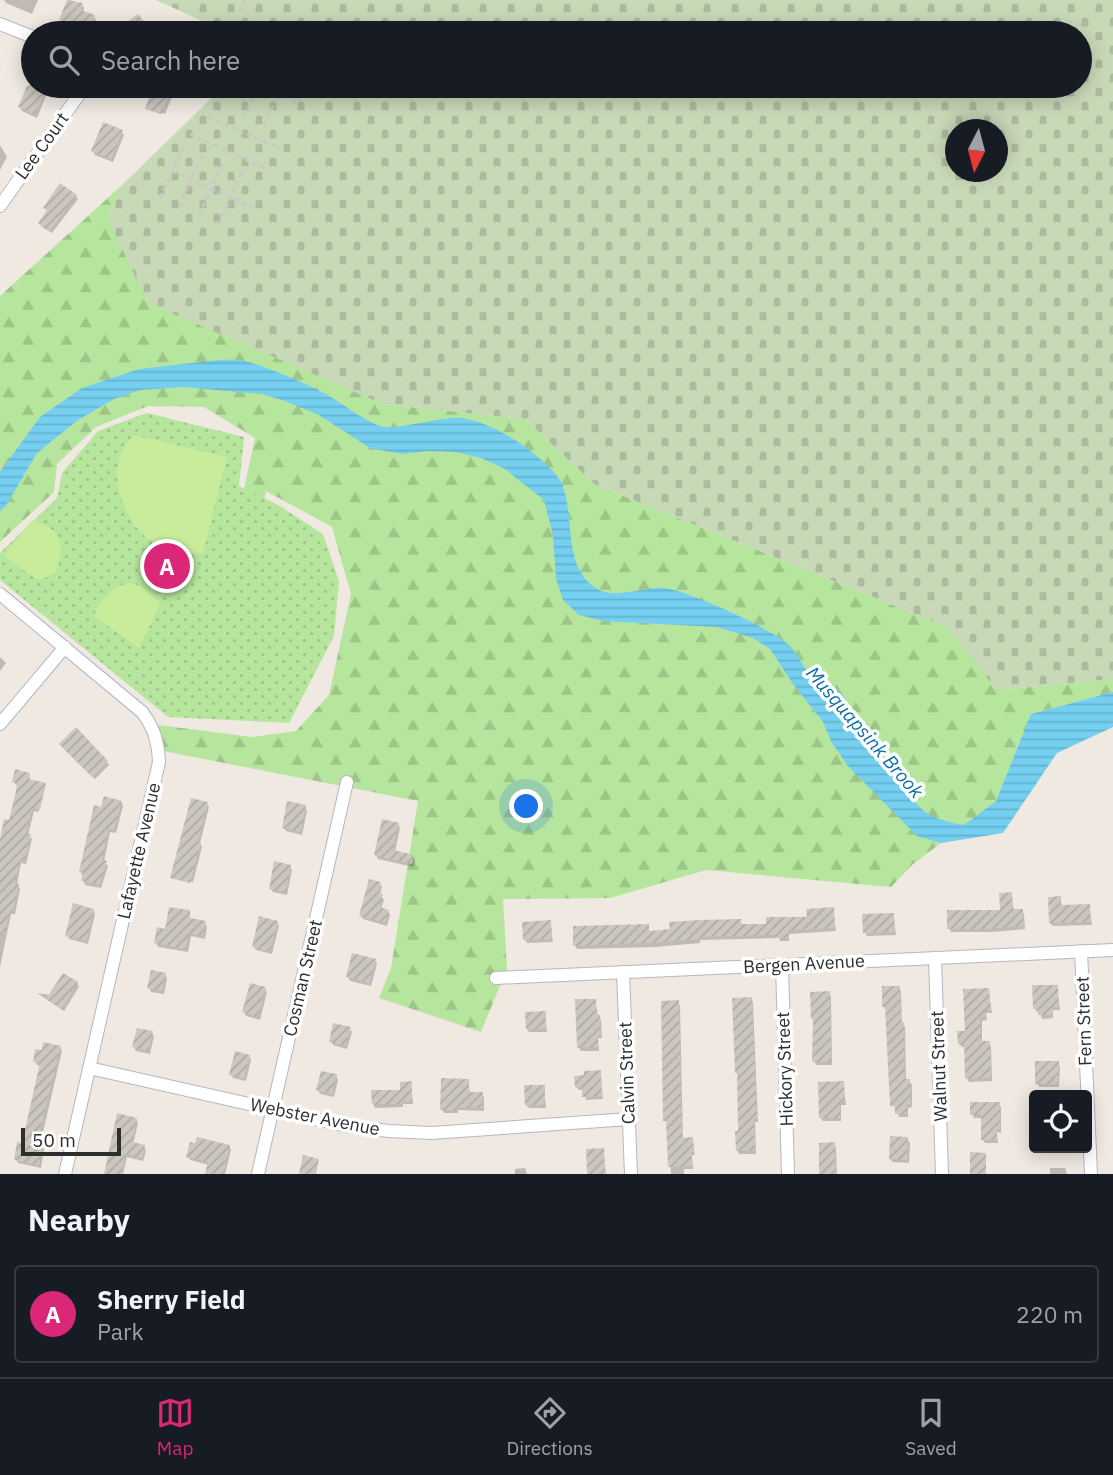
<!DOCTYPE html>
<html lang="en">
<head>
<meta charset="utf-8">
<style>
	body { margin:0; font-family:"IBM Plex Sans",sans-serif; background:#242831; color:#f1f3f6 }
	.controls { position:absolute; right:21px; bottom:21px; display:grid; overflow:hidden; border-radius:7px; box-shadow:0 4px 18px #0003 }
	.controls button { width:63px; height:63px; display:grid; place-items:center; padding:0; border:0; border-bottom:2px solid #363941; background:#171b24; color:#f1f3f6; font:35px sans-serif }
	.compass { position:absolute; left:945px; top:119px; width:63px; height:63px; border-radius:50%; background:#171b24; box-shadow:0 4px 18px #0003; rotate:186deg }
	.scale { position:absolute; left:21px; bottom:18px; width:100px; box-sizing:border-box; padding-left:7px; border:4px solid #2e2e2e; border-top:0; font-size:19px; line-height:24px; white-space:nowrap; color:#2e2e2e; -webkit-text-stroke:5px #fff; paint-order:stroke }
	.you { position:absolute; left:527px; top:807px; width:24px; height:24px; margin:-18px; border:5px solid #fff; border-radius:50%; background:#1a73e8; box-shadow:0 0 0 10px #1a73e833 }
	.badge { display:grid; place-items:center; width:46px; height:46px; border-radius:50%; background:#db2777; color:#fff; font-size:23px; font-weight:700 }
	.pin { position:absolute; translate:-50% -50%; border:4px solid #fff; box-shadow:0 2px 7px #0006 }
	.list { margin:0; padding:0; list-style:none }
	h2 { display:flex; justify-content:space-between; align-items:center; height:91px; margin:0; padding:0 28px; font-size:30px }
	h2 small { font-size:23px; font-weight:400; color:#9ea1a6 }
	.list li { display:grid; grid-template-columns:46px 1fr auto; gap:21px; align-items:center; box-sizing:border-box; height:98px; margin:0 14px 14px; padding:0 14px; border:2px solid #363941; border-radius:7px }
	.list b { display:block; font-size:26px; white-space:nowrap }
	.list p { margin:0; font-size:23px; white-space:nowrap; color:#9ea1a6 }
	.list em { font-size:23px; font-style:normal; color:#9ea1a6 }
	.icon { flex:none; width:38px; height:38px; fill:none; stroke:currentColor; stroke-width:2; stroke-linecap:round; stroke-linejoin:round }
	.map { position:relative; flex:none; width:1113px; height:1174px; overflow:hidden }
	.search { position:absolute; background:#171b24; box-shadow:0 4px 18px #0003; left:21px; right:21px; top:21px; height:77px; display:flex; align-items:center; gap:18px; box-sizing:border-box; padding:0 24px; border-radius:38px; color:#9ea1a6; font-size:26px }
	.sheet { height:203px; background:#171b24 }
	nav { display:flex; justify-content:space-around; align-items:center; box-sizing:border-box; height:98px; border-top:2px solid #363941; background:#171b24; font-size:19px; color:#9ea1a6 }
	nav a { display:grid; justify-items:center; gap:4px }
	nav .on { color:#db2777 }
	.map>svg:first-child { display:block }
	.forest { fill:url(#forest-firs) }
	.cemetery { fill:url(#cemetery-stones); fill-rule:evenodd }
	.park { fill:url(#park-dots) }
	.pitch { fill:#c9ec9a }
	.water { fill:url(#water-rules) }
	.shadow { fill:#0003 }
	.building { fill:url(#building-hatch) }
	.lines { fill:none; stroke-linecap:round; stroke-linejoin:round }
	.street-casing { stroke:#b4b7c1; stroke-width:14 }
	.path { stroke:#c9c9c9; stroke-width:2.5; stroke-dasharray:5 3.5; stroke-linecap:butt }
	.street { stroke:#fff; stroke-width:12 }
	.labels { text-anchor:middle; stroke-width:7; stroke-linejoin:round; paint-order:stroke }
	.street-label { font-size:18px; fill:#2e2e2e; stroke:#fff }
	.water-label { font-size:19px; font-style:italic; fill:#0d6fa3; stroke:#fff }
</style>
</head>
<body>
<div class="map">
<svg width="1113" height="1174" viewBox="0 0 1113 1174">
	<defs>
		<pattern id="forest-firs" width="22" height="20" patternUnits="userSpaceOnUse" patternTransform="scale(1.75)"><rect width="22" height="20" fill="#b6e59e"/><path d="M5 1l3.5 6h-7zM16 11l3.5 6h-7z" fill="#9dc588"/></pattern>
		<pattern id="cemetery-stones" width="16" height="16" patternUnits="userSpaceOnUse" patternTransform="scale(1.75)"><rect width="16" height="16" fill="#c8d9b8"/><path d="M2 7V4a2 2 0 0 1 4 0v3zM10 15v-3a2 2 0 0 1 4 0v3z" fill="#acbb9e"/></pattern>
		<pattern id="park-dots" width="8" height="8" patternUnits="userSpaceOnUse" patternTransform="scale(1.75)"><rect width="8" height="8" fill="#b6e59e"/><path d="M2 2h.1M6 6h.1" fill="none" stroke="#9dc588" stroke-width="1.8" stroke-linecap="round"/></pattern>
		<pattern id="water-rules" width="6" height="5" patternUnits="userSpaceOnUse" patternTransform="scale(1.75)"><rect width="6" height="5" fill="#75cff0"/><path d="M0 2.5h6" fill="none" stroke="#66b2ce"/></pattern>
		<pattern id="building-hatch" width="6" height="6" patternUnits="userSpaceOnUse" patternTransform="scale(1.75)"><rect width="6" height="6" fill="#cbc7bf"/><path d="M-1 1l2-2M0 6l6-6M5 7l2-2" fill="none" stroke="#afaba4"/></pattern>
	</defs>
	<rect width="100%" height="100%" fill="#efe9e1"/>
	<path class="forest" d="M121,186L108,220L383,404L525,419L594,484L947,627L998,690L1113,679V692L1031,714L996,801L912,865L891,887L706,870L610,898L503,899L507,969L481,1032L379,998L391,968L418,801L158,750L150,724L252,737L296,731L329,695L351,594L332,527L266,491L260,527L237,521L255,438L204,407L148,406L96,427L57,464L54,492L0,542V296Z"/>
	<path class="cemetery" d="M156,0H1113V679L997,690L947,627L594,484L525,419L383,404L148,303L108,220L121,186L224,86H1080V33H229ZM956,130H998V172H956Z"/>
	<path class="park" d="M147,413L244,437L239,486L278,505L323,534L339,581L334,636L289,723L168,717L0,580V553L57,498L62,473L98,431Z"/>
	<g class="pitch">
		<path d="M133,435L227,457L203,553C185,553 167,552 151,541C127,526 112,486 119,459C121,451 128,442 133,435Z"/>
		<path d="M31,521C62,527 66,545 56,572L39,581L4,556Z"/>
		<path d="M129,583L141,586L161,603L139,648L93,616C103,600 109,588 129,583Z"/>
	</g>
	<path class="water" d="M219,360C226,360 234,359 240,360C258,363 308,384 324,393C339,401 368,424 384,427C398,429 435,419 452,418C486,415 544,455 562,483C564,488 565,494 566,498C573,530 566,570 597,589C615,600 645,586 665,588C691,592 763,625 785,642C798,650 802,670 815,678C825,685 837,687 845,698C852,709 850,726 858,738C866,749 880,757 889,767C920,802 912,816 964,825L996,801L1031,714L1113,692V727L1057,753L1003,833L941,843L917,836L847,765L831,741L823,722L793,684L770,649L753,638L717,627L604,621L579,615L563,600L556,579L553,535L544,500L505,469L481,458L456,452L428,451L402,454L370,448L319,415L285,401L262,394L183,387L140,390L114,399L78,420L37,453L5,507L0,511V472L40,417L82,388L139,369Z"/>
	<g class="shadow">
		<path d="M4,0H38L32,14L6,3Z"/>
		<path d="M69,0L82,4L84,8L83,13L94,17L96,20L91,33L63,23L61,20Z"/>
		<path d="M31,81L33,82V86H42L48,91L37,118L22,111L20,107Z"/>
		<path d="M155,86H165L172,88L174,92L165,114L147,109Z"/>
		<path d="M122,132L124,135L113,162L95,155L93,151Z"/>
		<path d="M0,145L7,157L0,170Z"/>
		<path d="M76,196L78,199L52,233L42,227L40,223L48,212L45,208Z"/>
		<path d="M0,657L6,663L0,671Z"/>
		<path d="M63,748L107,762L109,765L95,779Z"/>
		<path d="M29,774L30,781L44,785L38,812L34,811L28,835L32,839L26,864L21,863L17,885L20,889L15,914H11L0,967V844L10,822L18,786L13,782Z"/>
		<path d="M121,802L123,806L116,833L110,832L104,862L108,866L101,888L85,885L81,872L102,809Z"/>
		<path d="M207,804L209,807L200,843L202,847L193,882L172,877Z"/>
		<path d="M305,807L307,811L302,835L286,831L284,828Z"/>
		<path d="M398,824L400,828L395,852L413,856L415,860L413,867L378,859L376,855Z"/>
		<path d="M290,866L292,870L287,895L273,892L270,888Z"/>
		<path d="M380,884L382,887L380,895L384,900L381,909L388,911L390,915L387,926L363,919L361,916Z"/>
		<path d="M1011,894L1014,911L1022,910L1024,914L1025,929L992,932H951L949,928L1002,912Z"/>
		<path d="M1060,898L1062,907L1089,906L1092,925L1053,926L1050,923Z"/>
		<path d="M833,909L836,931L789,934V941H780L779,938L700,940V943L655,947L577,949L575,945L648,926L650,933L740,921L742,924L767,926L809,919Z"/>
		<path d="M93,910L95,914L88,944L69,939L67,935Z"/>
		<path d="M188,912L191,920L205,923L207,927L205,939L191,936L188,952L158,947L156,943L167,931Z"/>
		<path d="M893,915L896,935L867,936L865,932Z"/>
		<path d="M277,922L279,926L272,954L256,950L254,947Z"/>
		<path d="M550,922L553,942L527,943L525,940Z"/>
		<path d="M375,960L377,964L371,986L350,981L348,977Z"/>
		<path d="M165,974L167,978L164,994L151,992L149,988Z"/>
		<path d="M77,983L79,987L64,1011L37,993L56,996Z"/>
		<path d="M1057,986L1060,1010H1053V1018L1042,1019L1040,1012H1037L1035,1009Z"/>
		<path d="M899,988L901,992L902,1023L905,1027L906,1081H909L912,1085V1107L908,1108V1117H899L897,1109L892,1105L886,1011L884,1007Z"/>
		<path d="M265,989L267,992L260,1020L246,1016L244,1012Z"/>
		<path d="M988,989L992,1013H986L987,1020L982,1021V1043H989L991,1047L992,1081L969,1082L967,1078L966,1047H962L959,1044Z"/>
		<path d="M829,993L831,997L832,1065H816L814,1061V1022L813,1018Z"/>
		<path d="M751,999L753,1003L758,1122H755L756,1154H739L737,1150L740,1132L739,1077L737,1073Z"/>
		<path d="M595,1000L598,1016L601,1020L602,1038H598L599,1051H581L579,1048Z"/>
		<path d="M678,1002L680,1006L683,1140L692,1139L695,1155H692L693,1169H684V1174H671L668,1125L665,1120Z"/>
		<path d="M545,1013L547,1032H529L527,1029Z"/>
		<path d="M349,1029L352,1032L347,1049L333,1045L331,1041Z"/>
		<path d="M151,1033L154,1036L150,1054L136,1051L134,1047Z"/>
		<path d="M60,1047L62,1051L40,1145L44,1149L41,1168L18,1163L16,1159L23,1145L41,1066L37,1065L35,1061L43,1052Z"/>
		<path d="M249,1056L251,1060L246,1081L233,1078L231,1074Z"/>
		<path d="M1058,1063L1060,1067L1059,1087H1039L1037,1083Z"/>
		<path d="M600,1072L603,1099L586,1100L584,1090H579L576,1087Z"/>
		<path d="M336,1076L338,1080L334,1097L320,1094L318,1090Z"/>
		<path d="M468,1080L470,1094H482L484,1097V1111L458,1110V1113H444L442,1109Z"/>
		<path d="M411,1083L413,1104H403V1107L375,1108L373,1104L402,1092Z"/>
		<path d="M843,1083L846,1105H841V1121H823L821,1118Z"/>
		<path d="M544,1087L546,1108H529L526,1105Z"/>
		<path d="M999,1104L1001,1107V1133L997,1132L998,1143H985L983,1140V1118H974L972,1114Z"/>
		<path d="M136,1119L138,1123L133,1145L144,1147L146,1151L143,1161L127,1157L123,1174H105Z"/>
		<path d="M907,1139L910,1143L909,1163L892,1162L890,1158Z"/>
		<path d="M834,1144L836,1148L837,1174H821Z"/>
		<path d="M229,1146L231,1150L225,1174H208L209,1165L190,1160L188,1156Z"/>
		<path d="M1048,1148H1063V1149L1049,1150Z"/>
		<path d="M603,1150L606,1174H589Z"/>
		<path d="M525,1168L527,1174H515V1169Z"/>
		<path d="M1050,1168H1065L1067,1174H1050Z"/>
	</g>
	<g class="building">
		<path d="M67,0L83,3L81,10L95,15L89,31L59,20Z"/>
		<path d="M138,14L153,33H129L123,25Z"/>
		<path d="M27,86H48L35,115L18,107Z"/>
		<path d="M153,86H173L161,114L145,109Z"/>
		<path d="M103,122L123,130L111,159L91,151Z"/>
		<path d="M60,183L77,195L49,231L38,223L47,210L43,208Z"/>
		<path d="M76,727L108,761L92,777L59,744Z"/>
		<path d="M15,769L30,773L29,779L46,783L40,810L32,808L26,833L31,834L25,861L20,860L15,883L19,884L13,911H10L5,934H0V839L4,819L9,820L16,791L17,783L12,782Z"/>
		<path d="M104,796L122,801L114,830L108,829L102,860L107,861L100,885L81,881L83,873L79,872L94,805L101,807Z"/>
		<path d="M191,798L208,802L198,841L201,842L190,883L170,878Z"/>
		<path d="M287,801L306,805L301,832L282,828Z"/>
		<path d="M382,819L399,823L393,850L414,855L412,864L374,855Z"/>
		<path d="M274,861L291,865L286,892L269,889Z"/>
		<path d="M369,879L381,882L378,893L383,894L380,907L389,910L385,923L359,916Z"/>
		<path d="M1012,892L1013,909H1023L1024,926L989,929H947V910H1000L999,893Z"/>
		<path d="M1061,896V905L1090,904L1091,922L1049,923L1048,897Z"/>
		<path d="M73,903L94,909L86,941L65,936Z"/>
		<path d="M169,907L190,910V918L206,921L203,936L189,933L186,949L154,943L157,927L165,929Z"/>
		<path d="M834,907L835,928L788,930V938H776L775,935L699,937L700,939L652,943L573,946V926L649,924V931L670,929L669,922L699,920L741,919V924H766V917H807L806,909Z"/>
		<path d="M894,913L895,932L863,933L862,914Z"/>
		<path d="M259,916L278,921L270,952L252,947Z"/>
		<path d="M551,920L552,939L523,940L522,922Z"/>
		<path d="M352,953L376,959L369,983L346,977Z"/>
		<path d="M151,970L166,973L162,991L147,988Z"/>
		<path d="M63,973L78,982L62,1009L46,999Z"/>
		<path d="M250,983L266,987L258,1017L242,1012Z"/>
		<path d="M1032,985H1058L1059,1007H1052V1015H1038V1009H1033Z"/>
		<path d="M882,986H900L901,1022H904L905,1079H910L911,1104H907V1114H895V1106H890L885,1007H882Z"/>
		<path d="M989,988L991,1010H985V1017H980L981,1041H990L991,1078L965,1079L964,1044H958L957,1031H965L963,989Z"/>
		<path d="M830,991L831,1062H812L813,1019H811L810,992Z"/>
		<path d="M752,997L757,1119H754L755,1151H736L735,1131H738L737,1073H735L732,998Z"/>
		<path d="M575,999H596L597,1015H600L601,1035H597L598,1047L577,1048Z"/>
		<path d="M679,1000L682,1138L693,1137L694,1152H691L692,1166L668,1167L666,1121H663L661,1001Z"/>
		<path d="M546,1011V1029H526L525,1012Z"/>
		<path d="M333,1023L351,1027L346,1046L329,1042Z"/>
		<path d="M137,1028L153,1031L148,1051L132,1047Z"/>
		<path d="M43,1042L61,1046L43,1117L38,1143L43,1144L39,1165L14,1160L17,1142L22,1143L40,1063L33,1062L35,1049L42,1050Z"/>
		<path d="M235,1051L250,1055L244,1079L229,1075Z"/>
		<path d="M1035,1061H1059L1058,1084H1035Z"/>
		<path d="M601,1070L602,1096L582,1097V1087H575L574,1076L584,1075V1071Z"/>
		<path d="M321,1071L337,1074L332,1094L316,1090Z"/>
		<path d="M441,1078L469,1079V1092H483L482,1108L456,1107V1110H440Z"/>
		<path d="M412,1081V1101H402V1104H372L371,1090H400V1082Z"/>
		<path d="M844,1081L845,1101L840,1102V1118H819L818,1082Z"/>
		<path d="M524,1085H545V1105H525Z"/>
		<path d="M970,1102H1000V1129H996L997,1140H981V1114L970,1115Z"/>
		<path d="M117,1113L137,1118L132,1142L145,1145L142,1158L126,1154L121,1174H104Z"/>
		<path d="M890,1136L908,1137L907,1160L889,1159Z"/>
		<path d="M197,1137L230,1145L223,1174H205L208,1162L186,1157L190,1142L195,1143Z"/>
		<path d="M835,1142L836,1174H819V1143Z"/>
		<path d="M604,1148L605,1174H587L586,1149Z"/>
		<path d="M970,1152L986,1153V1174H970Z"/>
		<path d="M303,1155L319,1159L316,1174H299Z"/>
	</g>
	<g class="lines">
		<defs>
			<g id="street">
				<path d="M0,24L33,37"/>
				<path d="M0,206L85,86"/>
				<path d="M0,594L142,712C154,728 158,741 159,762L65,1174"/>
				<path d="M0,724L65,647"/>
				<path d="M1081,951L1091,1174"/>
				<path d="M935,958L942,1174"/>
				<path d="M782,965L788,1174"/>
				<path d="M623,972L631,1174"/>
				<path d="M496,978L1113,950"/>
				<path d="M89,1068L346,1126L389,1131L432,1133L629,1119"/>
				<path d="M258,1174L347,782"/>
			</g>
		</defs>
		<use href="#street" class="street-casing"/>
		<g class="path">
			<path d="M240,11L245,0"/>
			<path d="M261,86L299,104"/>
			<path d="M208,117L279,148"/>
			<path d="M244,117L259,86"/>
			<path d="M264,126L281,86"/>
			<path d="M190,134L269,170"/>
			<path d="M172,171L253,207"/>
			<path d="M160,198L184,146"/>
			<path d="M179,207L202,155"/>
			<path d="M199,215L222,164"/>
			<path d="M219,224L242,172"/>
		</g>
		<use href="#street" class="street"/>
	</g>
	<g class="labels">
		<g class="street-label">
			<text transform="translate(42 146) rotate(-54)" y="6">Lee Court</text>
			<text transform="translate(139 851) rotate(-77)" y="6">Lafayette Avenue</text>
			<text transform="translate(804 964) rotate(-3)" y="6">Bergen Avenue</text>
			<text transform="translate(303 978) rotate(-77)" y="6">Cosman Street</text>
			<text transform="translate(1084 1021) rotate(-92)" y="6">Fern Street</text>
			<text transform="translate(939 1066) rotate(-92)" y="6">Walnut Street</text>
			<text transform="translate(785 1069) rotate(-92)" y="6">Hickory Street</text>
			<text transform="translate(627 1073) rotate(-92)" y="6">Calvin Street</text>
			<text transform="translate(315 1117) rotate(11)" y="6">Webster Avenue</text>
		</g>
		<g class="water-label">
			<text transform="translate(865 732) rotate(49)" y="7">Musquapsink Brook</text>
		</g>
	</g>
</svg>
<div class="controls">
<button><svg class="icon" aria-label="locate" viewBox="0 0 24 24"><circle cx="12" cy="12" r="6"/><path d="M12 2v4M12 18v4M2 12h4M18 12h4"/></svg></button>
</div>
<svg class="compass" viewBox="-18 -18 36 36"><path d="M0-13l5 13h-10z" fill="#e53935"/><path d="M0 13l5-13h-10z" fill="#9ea1a6"/></svg>
<div class="scale">50 m</div>
<div class="you"></div>
<div class="pin badge" style="left:167px;top:566px">A</div>
<div class="search"><svg class="icon" aria-label="search" viewBox="0 0 24 24"><circle cx="10" cy="10" r="6"/><path d="M15 15l6 6"/></svg>Search here</div>
</div>
<section class="sheet">
<h2>Nearby<small></small></h2>
<ul class="list">
<li><span class="badge">A</span><div><b>Sherry Field</b><p>Park</p></div><em>220 m</em></li>
</ul>
</section>
<nav>
<a class="on"><svg class="icon" aria-label="map" viewBox="0 0 24 24"><path d="M3 6l6-2 6 2 6-2v14l-6 2-6-2-6 2zM9 4v14M15 6v14"/></svg>Map</a>
<a><svg class="icon" aria-label="directions" viewBox="0 0 24 24"><path d="M12 3l9 9-9 9-9-9zM9 14v-3h6M13 9l2 2-2 2"/></svg>Directions</a>
<a><svg class="icon" aria-label="saved" viewBox="0 0 24 24"><path d="M7 4h10v16l-5-4-5 4z"/></svg>Saved</a>
</nav>
</body>
</html>
